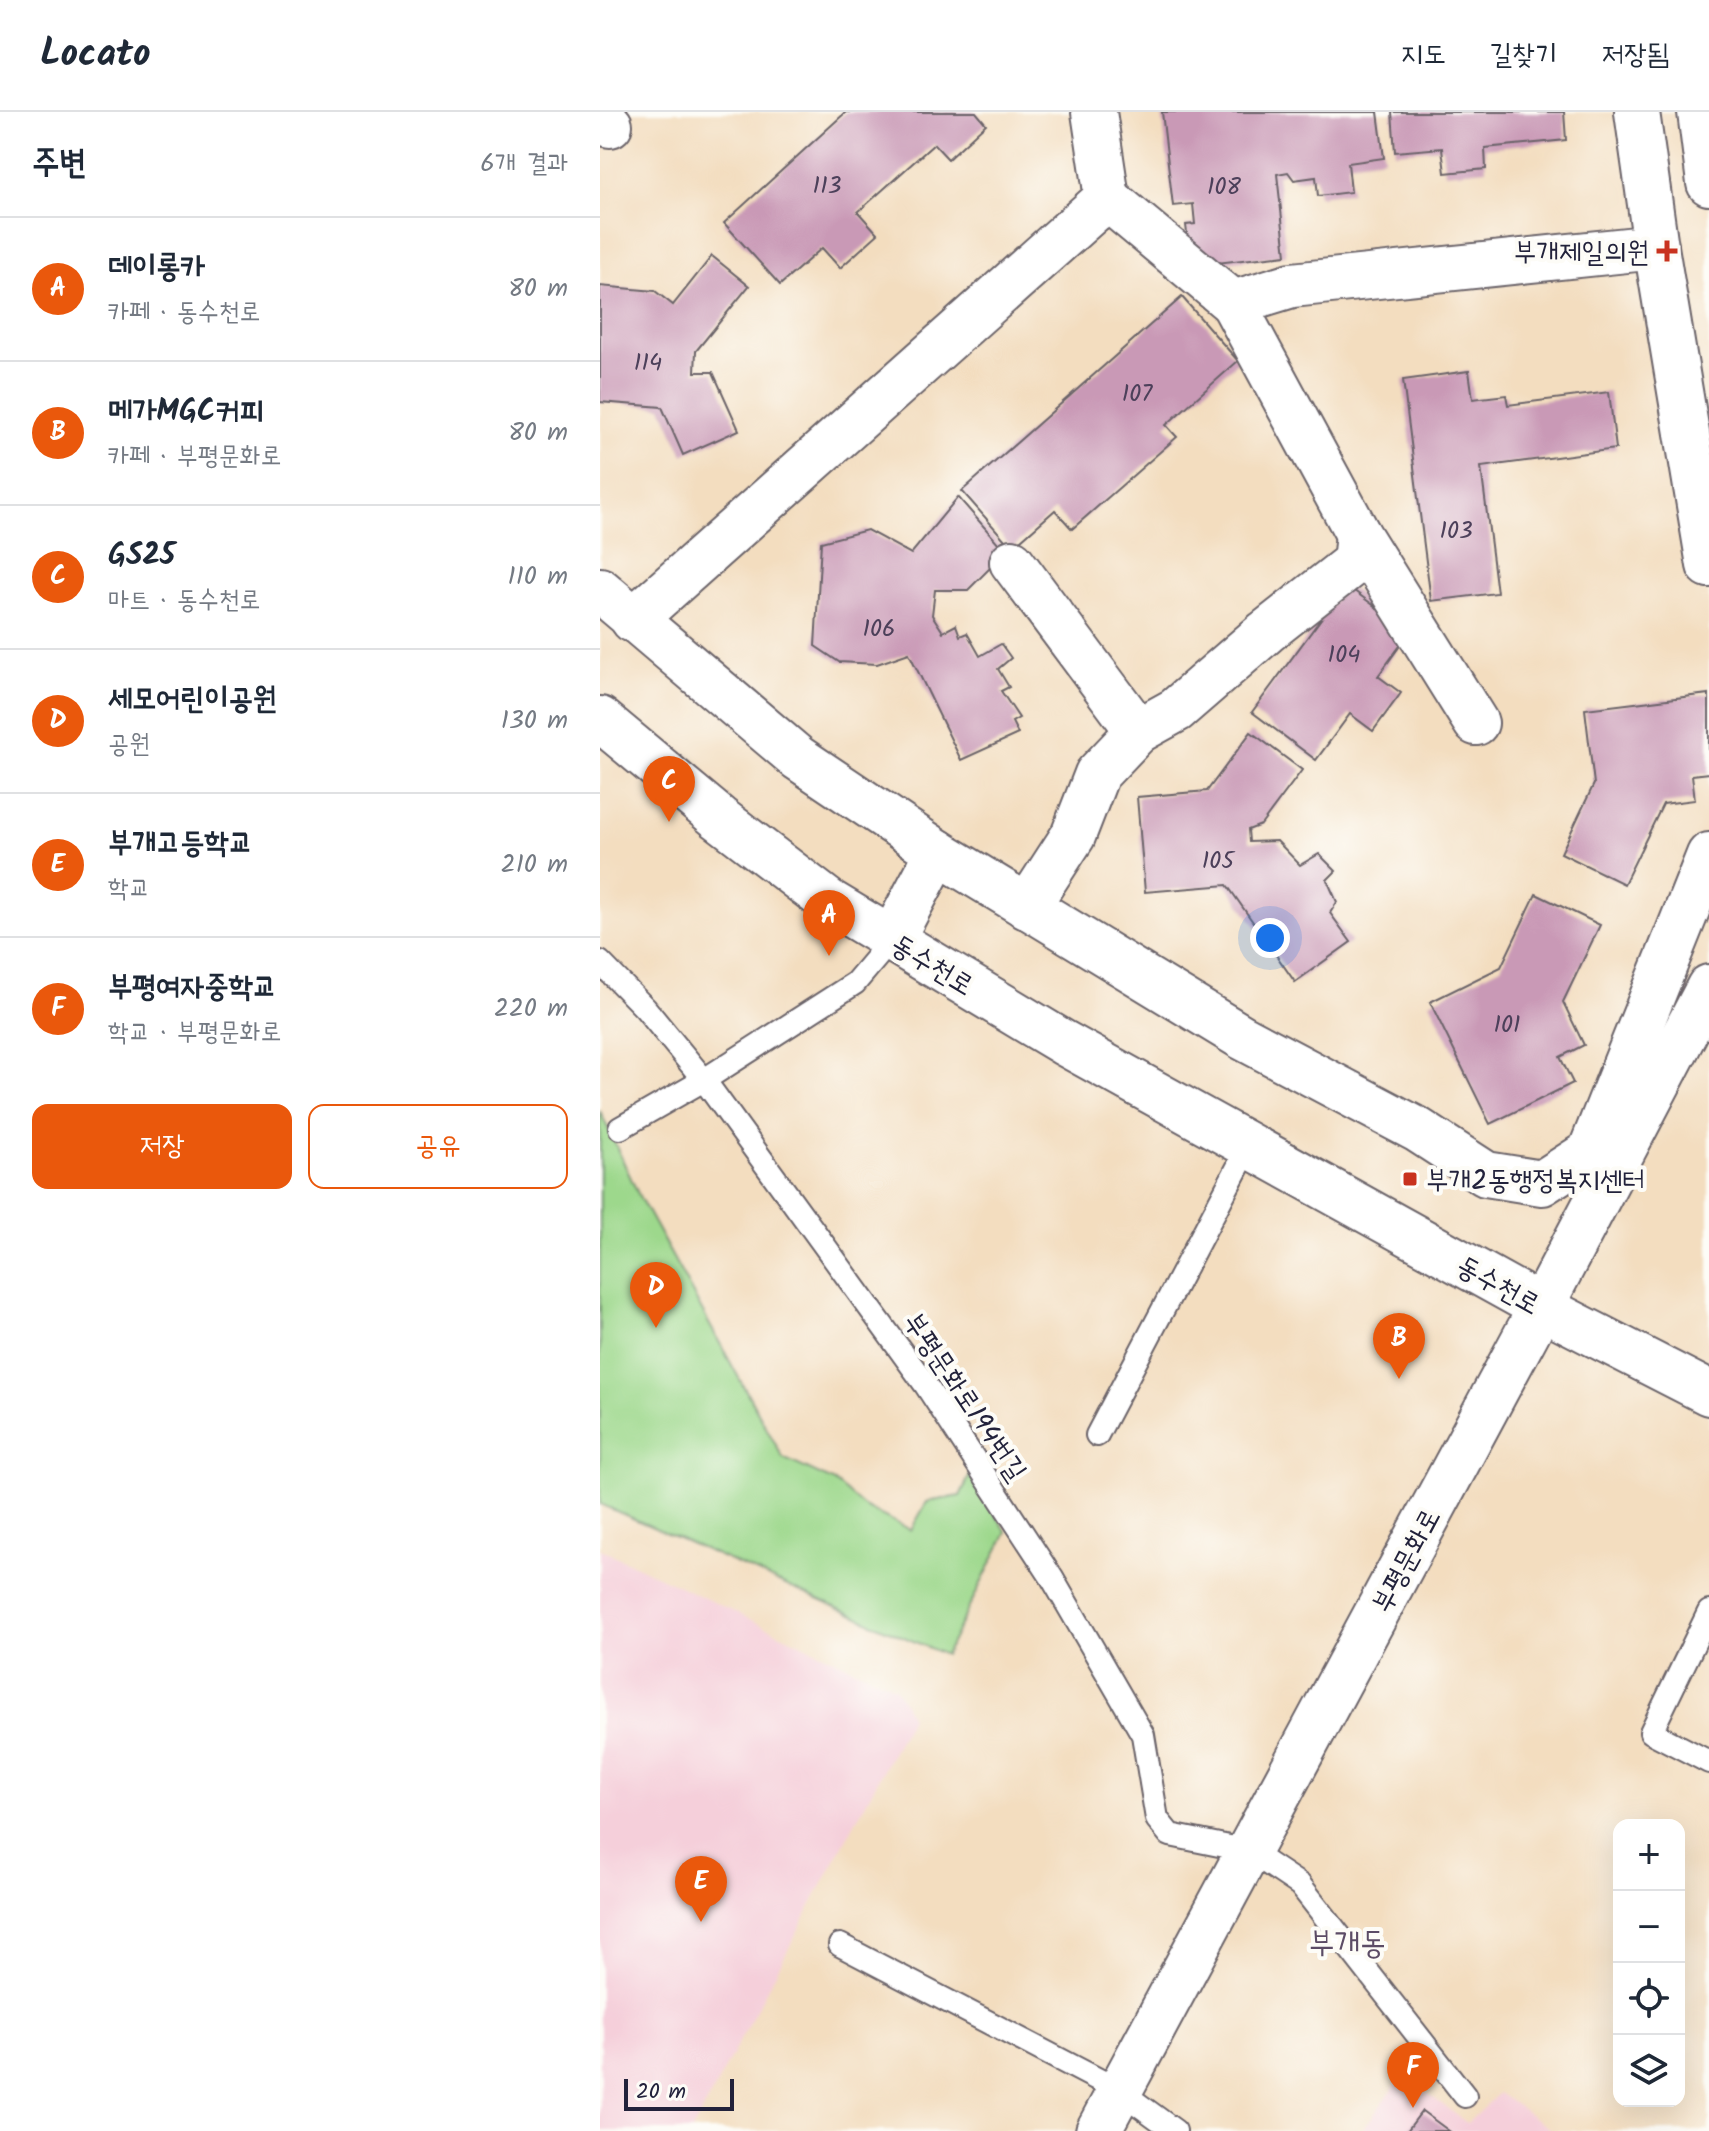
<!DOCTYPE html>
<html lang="ko">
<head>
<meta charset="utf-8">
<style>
	body { margin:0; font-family:Kalam,"Poor Story",sans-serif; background:#f2f2f3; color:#1f2937 }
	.controls { position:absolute; right:24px; bottom:24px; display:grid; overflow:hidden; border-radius:16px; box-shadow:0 8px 32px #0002 }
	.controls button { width:72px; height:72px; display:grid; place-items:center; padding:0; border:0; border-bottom:2px solid #e0e1e3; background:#fff; color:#1f2937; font:40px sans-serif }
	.scale { position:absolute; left:24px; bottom:20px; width:110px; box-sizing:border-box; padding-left:8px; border:4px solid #22223b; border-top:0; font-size:22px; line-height:28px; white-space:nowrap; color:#22223b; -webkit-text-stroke:6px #fdfcf7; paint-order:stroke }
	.you { position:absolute; left:670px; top:826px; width:28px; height:28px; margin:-20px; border:6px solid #fff; border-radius:50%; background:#1a73e8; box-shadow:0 0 0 12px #1a73e833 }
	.badge { display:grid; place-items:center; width:52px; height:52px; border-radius:50%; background:#ea580c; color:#fff; font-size:26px; font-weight:700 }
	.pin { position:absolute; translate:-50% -66px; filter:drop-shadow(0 2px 4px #0008) }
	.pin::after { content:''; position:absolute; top:42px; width:28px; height:24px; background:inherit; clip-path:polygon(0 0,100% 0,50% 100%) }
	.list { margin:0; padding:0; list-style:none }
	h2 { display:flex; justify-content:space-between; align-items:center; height:104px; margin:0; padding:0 32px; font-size:34px }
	h2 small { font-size:26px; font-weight:400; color:#747a83 }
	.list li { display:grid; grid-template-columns:52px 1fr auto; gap:24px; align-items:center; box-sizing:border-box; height:144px; padding:0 32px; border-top:2px solid #e0e1e3 }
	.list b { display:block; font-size:30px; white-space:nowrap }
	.list p { margin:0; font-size:26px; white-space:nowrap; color:#747a83 }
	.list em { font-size:26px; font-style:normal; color:#747a83 }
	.actions { display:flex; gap:16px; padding:24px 32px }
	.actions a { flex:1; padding:18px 0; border:2px solid #ea580c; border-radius:16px; text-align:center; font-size:28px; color:#ea580c }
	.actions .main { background:#ea580c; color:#fff }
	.icon { flex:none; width:44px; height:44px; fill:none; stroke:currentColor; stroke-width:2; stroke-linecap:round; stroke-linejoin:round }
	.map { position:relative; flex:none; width:1109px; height:2019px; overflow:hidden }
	header { display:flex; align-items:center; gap:48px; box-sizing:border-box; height:112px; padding:0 40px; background:#fff; border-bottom:2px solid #e0e1e3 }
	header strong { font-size:38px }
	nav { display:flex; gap:44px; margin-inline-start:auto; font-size:28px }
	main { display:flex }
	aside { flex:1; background:#fff }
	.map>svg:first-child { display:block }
	.built { fill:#f5cfda }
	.green { fill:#9dd88c; stroke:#607d64; stroke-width:2 }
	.building { fill:#c999b6 }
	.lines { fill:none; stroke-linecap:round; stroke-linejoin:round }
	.service-casing { stroke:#6b6369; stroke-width:26 }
	.minor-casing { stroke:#6b6369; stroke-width:48 }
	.tertiary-casing { stroke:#6b6369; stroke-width:48 }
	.service { stroke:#fff; stroke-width:22 }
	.minor { stroke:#fff; stroke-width:44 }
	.tertiary { stroke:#fff; stroke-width:44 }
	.poi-dot { fill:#c8321e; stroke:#fdfcf7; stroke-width:3 }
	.labels { text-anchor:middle; stroke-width:8; stroke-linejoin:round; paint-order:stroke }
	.number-label { font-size:24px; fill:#4c405a }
	.poi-label { font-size:28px; fill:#22223b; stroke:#fdfcf7; text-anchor:end }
	.street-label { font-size:28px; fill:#22223b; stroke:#fdfcf7 }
	.quarter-label { font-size:32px; fill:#5c4c66; stroke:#fdfcf7 }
</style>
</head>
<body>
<header>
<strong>Locato</strong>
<nav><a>지도</a><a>길찾기</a><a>저장됨</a></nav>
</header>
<main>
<aside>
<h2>주변<small>6개 결과</small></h2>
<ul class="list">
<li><span class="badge">A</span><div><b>데이롱카</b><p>카페 · 동수천로</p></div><em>80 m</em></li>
<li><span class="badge">B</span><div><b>메가MGC커피</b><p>카페 · 부평문화로</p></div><em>80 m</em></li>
<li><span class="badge">C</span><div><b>GS25</b><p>마트 · 동수천로</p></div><em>110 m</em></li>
<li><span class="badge">D</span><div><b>세모어린이공원</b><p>공원</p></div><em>130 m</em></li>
<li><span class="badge">E</span><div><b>부개고등학교</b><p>학교</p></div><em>210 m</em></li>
<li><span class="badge">F</span><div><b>부평여자중학교</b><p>학교 · 부평문화로</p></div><em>220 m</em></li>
</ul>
<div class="actions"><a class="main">저장</a><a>공유</a></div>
</aside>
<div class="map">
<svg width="1109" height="2019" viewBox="0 0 1109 2019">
	<rect width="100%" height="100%" fill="#fdfcf7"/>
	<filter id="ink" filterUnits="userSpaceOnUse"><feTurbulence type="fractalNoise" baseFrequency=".0125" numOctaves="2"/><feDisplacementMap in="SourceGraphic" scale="16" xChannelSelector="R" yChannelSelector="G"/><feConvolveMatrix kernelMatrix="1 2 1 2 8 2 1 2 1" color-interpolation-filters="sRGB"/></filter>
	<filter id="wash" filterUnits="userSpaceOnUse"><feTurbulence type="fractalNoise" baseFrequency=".006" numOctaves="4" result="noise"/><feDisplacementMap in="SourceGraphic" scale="32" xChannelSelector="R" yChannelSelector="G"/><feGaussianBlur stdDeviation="1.8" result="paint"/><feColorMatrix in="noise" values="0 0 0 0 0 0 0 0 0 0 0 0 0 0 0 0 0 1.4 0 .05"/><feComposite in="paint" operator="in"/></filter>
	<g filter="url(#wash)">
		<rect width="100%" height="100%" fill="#f3ddbf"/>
		<g class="built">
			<path d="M0,1437L296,1576L311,1605L92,2019H4L0,2015Z"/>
			<path d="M803,1963L867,2011L899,1981L953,2019H762Z"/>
		</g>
		<path class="green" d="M0,999L40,1086L183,1346L235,1370L264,1395L311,1418L327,1390L360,1384L370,1363L407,1420L345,1543L0,1392Z"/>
		<g id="blocks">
			<g class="building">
				<path d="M246,0H376L386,12L348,47L334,32L258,100L278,122L240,156L222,136L180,173L124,111Z"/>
				<path d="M562,0H778L784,46L748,51L751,80L718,84L716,65L694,68L688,60L677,62L686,143L591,154L586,113L595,112L593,92L573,94Z"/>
				<path d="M792,0H964L966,28L885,36L886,57L845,61L842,36L795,40Z"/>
				<path d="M112,144L149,174L96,239L95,260H113L139,318L83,343L62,295L0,290V174L55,179L73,193Z"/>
				<path d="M582,185L638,249L566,313L577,325L472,417L455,398L412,436L362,379Z"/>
				<path d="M869,259L873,287L906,283L908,293L1009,280L1016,337L881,355L897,481L831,489L803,268Z"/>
				<path d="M358,385L406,440L368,478H335L332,503L343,520L356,513L360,524L367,521L380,544L401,532L411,546L398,557L409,575L401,579L419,606L412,610L418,622L361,648L309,541L277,552L239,550L215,534L221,430L267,418L311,442Z"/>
				<path d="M746,473L810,520L778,564L801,581L773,619L750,602L716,648L652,600Z"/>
				<path d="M1109,582V661L1092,663L1095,688L1063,692L1024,772L961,741L994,672L985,597Z"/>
				<path d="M651,620L702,658L661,713L648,718L649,730L677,729L700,753L719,742L736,759L727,768L737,790L730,801L751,830L695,870L627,773L545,780L537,685L607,679Z"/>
				<path d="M936,782L1000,813L963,890L984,933L960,945L973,971L890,1012L830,890L901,855Z"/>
				<path d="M822,1999L849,2019H807Z"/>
			</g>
		</g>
	</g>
	<g filter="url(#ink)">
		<use href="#blocks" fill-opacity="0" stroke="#6b6369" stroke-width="2"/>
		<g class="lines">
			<defs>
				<g id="service">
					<path d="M0,850L45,896L104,968L325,1272L452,1466L543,1623L557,1707L570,1723L649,1739L700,1773L865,1984"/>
					<path d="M20,1016L104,968L255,871L292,827"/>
					<path d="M497,1323L649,1034"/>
					<path d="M1109,1500L1051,1620L1109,1650"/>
					<path d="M240,1833L520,1979L575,2019"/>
				</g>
				<g id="minor">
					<path d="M494,0L507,86"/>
					<path d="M1037,0L1056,135L1109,453"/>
					<path d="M0,3L10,13"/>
					<path d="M412,450L538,619L576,598L666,520L755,450L758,422"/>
					<path d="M0,478L198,646L338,740"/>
					<path d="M33,508L507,86L633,191"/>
					<path d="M876,611L758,422L633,191L692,173L1056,135"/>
					<path d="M427,795L473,724L497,662L538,619"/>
					<path d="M292,827L338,740L642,925L818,1018L886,1062L942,1071L990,1040L1109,743"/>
				</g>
				<g id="tertiary">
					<path d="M1100,0L1109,71"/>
					<path d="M0,607L119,706L228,789L464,931L941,1195L1109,1281"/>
					<path d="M498,2019L941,1195L1109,875"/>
				</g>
			</defs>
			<use href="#service" class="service-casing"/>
			<use href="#minor" class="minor-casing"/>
			<use href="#tertiary" class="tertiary-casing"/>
			<use href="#service" class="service"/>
			<use href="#minor" class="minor"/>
			<use href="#tertiary" class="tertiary"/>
		</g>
	</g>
	<g class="poi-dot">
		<path d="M1063 127h8v8h8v8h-8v8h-8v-8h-8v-8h8z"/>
		<rect x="802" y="1059" width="16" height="16" rx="4"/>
	</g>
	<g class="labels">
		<g class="number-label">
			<text x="227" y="81">113</text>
			<text x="624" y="82">108</text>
			<text x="48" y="258">114</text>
			<text x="537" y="289">107</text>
			<text x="856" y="426">103</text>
			<text x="279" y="524">106</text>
			<text x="744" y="550">104</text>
			<text x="618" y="756">105</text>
			<text x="907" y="920">101</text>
		</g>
		<g class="poi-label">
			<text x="1049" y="149">부개제일의원</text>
			<text x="826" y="1077" text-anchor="start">부개2동행정복지센터</text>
		</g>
		<g class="street-label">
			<text transform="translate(333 852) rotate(31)" y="10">동수천로</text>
			<text transform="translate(899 1172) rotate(29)" y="10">동수천로</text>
			<text transform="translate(366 1284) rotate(56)" y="10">부평문화로194번길</text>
			<text transform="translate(805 1448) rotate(-62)" y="10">부평문화로</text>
		</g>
		<g class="quarter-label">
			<text x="747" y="1841">부개동</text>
		</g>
	</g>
</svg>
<div class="controls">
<button>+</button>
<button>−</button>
<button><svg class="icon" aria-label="locate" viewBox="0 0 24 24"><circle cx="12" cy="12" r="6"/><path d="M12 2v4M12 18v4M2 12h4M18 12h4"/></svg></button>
<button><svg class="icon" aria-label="layers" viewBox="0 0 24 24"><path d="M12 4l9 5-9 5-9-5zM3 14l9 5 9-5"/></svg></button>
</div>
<div class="scale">20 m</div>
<div class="you"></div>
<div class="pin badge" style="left:229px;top:844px">A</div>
<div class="pin badge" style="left:799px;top:1267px">B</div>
<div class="pin badge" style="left:69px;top:710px">C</div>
<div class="pin badge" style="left:56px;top:1216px">D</div>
<div class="pin badge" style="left:101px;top:1810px">E</div>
<div class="pin badge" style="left:813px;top:1996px">F</div>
</div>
</main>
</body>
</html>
